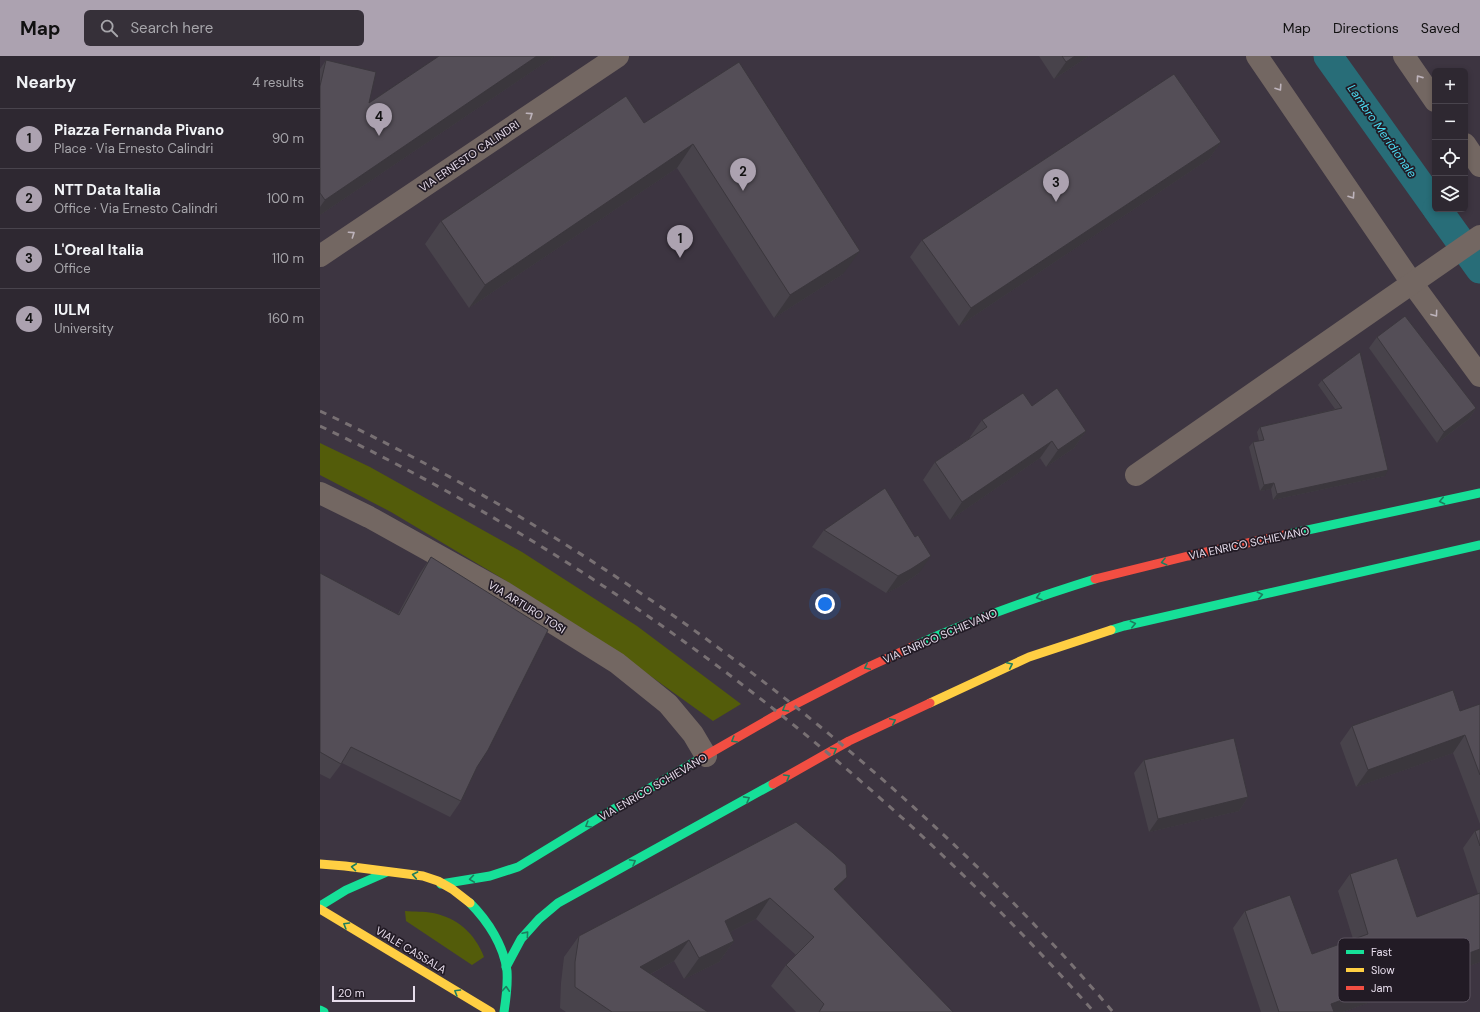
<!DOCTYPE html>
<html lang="en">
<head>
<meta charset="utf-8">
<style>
	body { margin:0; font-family:"DM Sans",sans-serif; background:#363039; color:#f1f3f6 }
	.controls { position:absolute; right:12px; top:12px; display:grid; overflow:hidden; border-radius:6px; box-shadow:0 2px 6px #0003 }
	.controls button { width:36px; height:36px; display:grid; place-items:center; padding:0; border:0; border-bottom:1px solid #49444d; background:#2e2831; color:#f1f3f6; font:20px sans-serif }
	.scale { position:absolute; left:12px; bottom:10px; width:83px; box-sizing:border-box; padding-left:4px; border:2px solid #e7ddec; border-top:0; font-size:11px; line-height:14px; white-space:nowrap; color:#e7ddec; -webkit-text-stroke:3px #221b25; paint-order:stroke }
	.you { position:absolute; left:505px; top:548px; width:14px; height:14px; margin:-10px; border:3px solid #fff; border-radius:50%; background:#1a73e8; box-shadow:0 0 0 6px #1a73e833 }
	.badge { display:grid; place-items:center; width:26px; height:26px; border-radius:50%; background:#aca2b0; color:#111; font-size:13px; font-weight:700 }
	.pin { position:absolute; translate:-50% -33px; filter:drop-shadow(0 1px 2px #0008) }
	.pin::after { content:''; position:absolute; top:21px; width:14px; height:12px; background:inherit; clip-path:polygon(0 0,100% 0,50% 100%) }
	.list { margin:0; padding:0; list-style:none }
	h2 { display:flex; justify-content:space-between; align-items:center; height:52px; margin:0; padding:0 16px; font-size:17px }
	h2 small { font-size:13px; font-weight:400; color:#a7a6ab }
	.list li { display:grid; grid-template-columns:26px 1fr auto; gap:12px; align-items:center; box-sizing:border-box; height:60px; padding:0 16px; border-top:1px solid #49444d }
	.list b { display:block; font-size:15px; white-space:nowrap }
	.list p { margin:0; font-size:13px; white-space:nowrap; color:#a7a6ab }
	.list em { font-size:13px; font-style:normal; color:#a7a6ab }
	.icon { flex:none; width:22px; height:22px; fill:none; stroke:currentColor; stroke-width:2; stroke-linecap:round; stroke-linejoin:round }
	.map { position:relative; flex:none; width:1160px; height:956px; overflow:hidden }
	header { display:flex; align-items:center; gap:24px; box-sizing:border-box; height:56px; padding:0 20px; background:#aca2b0; color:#111 }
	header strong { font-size:19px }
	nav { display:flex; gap:22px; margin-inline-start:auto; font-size:14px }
	.search { width:280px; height:36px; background:#363039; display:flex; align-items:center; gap:10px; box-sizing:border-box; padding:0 14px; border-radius:6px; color:#a7a6ab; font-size:15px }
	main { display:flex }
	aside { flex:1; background:#2e2831 }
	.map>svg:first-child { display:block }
	.grass { fill:#535c0a }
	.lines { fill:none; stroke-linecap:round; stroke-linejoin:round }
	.canal { stroke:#286d78; stroke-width:29 }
	.street { stroke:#736762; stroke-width:22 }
	.fast { stroke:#16e098; stroke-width:9 }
	.slow { stroke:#ffcf43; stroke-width:9 }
	.jam { stroke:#f24e42; stroke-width:9 }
	.rail { stroke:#787073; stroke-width:3; stroke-dasharray:7 7; stroke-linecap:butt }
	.wall { fill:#48434b }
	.shaded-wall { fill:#3b373d }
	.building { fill:#544e57; stroke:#3b373d }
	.oneway { stroke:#beb4bc }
	.oneway2 { stroke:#1c7e5e }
	.labels { text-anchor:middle; stroke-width:3.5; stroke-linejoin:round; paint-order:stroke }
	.street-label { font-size:11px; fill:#e7ddec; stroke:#221b25 }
	.water-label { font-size:12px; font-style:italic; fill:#4bdaf0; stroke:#221b25 }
	.key { fill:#221b25; stroke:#5d5561; stroke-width:1 }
	.key-label { font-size:11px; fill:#e7ddec }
</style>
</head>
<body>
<header>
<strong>Map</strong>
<div class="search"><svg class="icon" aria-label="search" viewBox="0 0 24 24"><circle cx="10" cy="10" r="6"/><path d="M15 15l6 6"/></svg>Search here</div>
<nav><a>Map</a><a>Directions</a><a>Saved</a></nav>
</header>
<main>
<aside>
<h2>Nearby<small>4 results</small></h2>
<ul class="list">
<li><span class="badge">1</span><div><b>Piazza Fernanda Pivano</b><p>Place · Via Ernesto Calindri</p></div><em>90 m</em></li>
<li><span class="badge">2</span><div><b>NTT Data Italia</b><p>Office · Via Ernesto Calindri</p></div><em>100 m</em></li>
<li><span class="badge">3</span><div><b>L'Oreal Italia</b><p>Office</p></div><em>110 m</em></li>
<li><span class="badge">4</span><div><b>IULM</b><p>University</p></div><em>160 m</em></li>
</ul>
</aside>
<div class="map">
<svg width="1160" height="956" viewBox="0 0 1160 956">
	<rect width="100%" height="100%" fill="#3d3541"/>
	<g class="grass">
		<path d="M0,387L50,411L202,496L317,570L421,648L393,665L286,588L178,520L71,456L0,419Z"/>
		<path d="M85,855C94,856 104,855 113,857C138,862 155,878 164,901L152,909L86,865Z"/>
	</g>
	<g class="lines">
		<g class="canal">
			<path d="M1008,0L1115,150"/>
			<path d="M1117,153L1160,213"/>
		</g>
		<g class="street">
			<path d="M937,0L1092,227L1160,320"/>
			<path d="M1084,0L1115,45"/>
			<path d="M1145,88L1160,110"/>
			<path d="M0,200L298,0"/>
			<path d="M816,419L1160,180"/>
			<path d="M0,437L49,461L182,535L297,607L348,648L373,678L386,700"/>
		</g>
		<g class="fast">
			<path d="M969,478L1160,437"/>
			<path d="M791,574L804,570L1160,489"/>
			<path d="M596,589C654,563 714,542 775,523"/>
			<path d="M121,828L170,820L198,811L280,761L378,704"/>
			<path d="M150,847C168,865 184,890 187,915C188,929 186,943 184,956"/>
			<path d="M0,850L26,834L67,816"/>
			<path d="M186,911L201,883L219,863L238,847L453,728"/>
			<path d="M0,954L4,956"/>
		</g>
		<g class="slow">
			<path d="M610,647L709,601L791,574"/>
			<path d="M0,808L25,810L103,820L118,825L132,833L150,847"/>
			<path d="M0,853L171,956"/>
		</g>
		<g class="jam">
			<path d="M775,523L868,500L969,478"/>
			<path d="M378,704L472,650L546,612L596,589"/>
			<path d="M453,728L529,685L610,647"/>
		</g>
		<g class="rail">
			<path d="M0,355C279,486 534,673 743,899C760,918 777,937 793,956"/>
			<path d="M0,370C294,510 559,713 774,956"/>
		</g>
	</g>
	<g class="wall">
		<path d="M119,0H235L0,159V13L6,4L49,47Z"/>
		<path d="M719,0H769L734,23Z"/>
		<path d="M419,6L523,218L454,262L357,112L149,252L105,188L121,165L324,67Z"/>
		<path d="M901,86L889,103L639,270L590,201L602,184Z"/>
		<path d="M1057,281L1156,352L1149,363L1117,387L1049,292Z"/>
		<path d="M1040,296L1065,420L953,444L951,433L940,435L929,391L933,386L939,385L937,376L940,371L1015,353L998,329L1002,324Z"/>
		<path d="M712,350L766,375L754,392L726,411L720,402L630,464L603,424L615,406L650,382V381L662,364Z"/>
		<path d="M504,474L599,517L579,531L566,537L492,491Z"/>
		<path d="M111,501L157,711L141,745L130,761L22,707L10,723L0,718V517L78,558L100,517Z"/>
		<path d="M1160,648V768L1133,697L1036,731L1020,687L1032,670L1140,655Z"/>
		<path d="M824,704L928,741L919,755L829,776L814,717Z"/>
		<path d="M476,766L516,836L633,956H476L451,930L466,909L476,899L436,863L410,876L414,885L399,906L364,923L354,905L331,918L388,956H246L240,952L241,927L244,901L259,880Z"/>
		<path d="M1160,773V906L1023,956H941L913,872L925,855L992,898L1033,883L1018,835L1030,818L1097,861L1158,838L1143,792L1155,775Z"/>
	</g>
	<g class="shaded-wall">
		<path d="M217,0H235L0,159V151L5,144Z"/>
		<path d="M755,0H769L734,23L746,6Z"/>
		<path d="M901,86L889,103L639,270L651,252Z"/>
		<path d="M373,88L357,112L149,252L165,229Z"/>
		<path d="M540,195L523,218L454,262L470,239Z"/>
		<path d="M1156,352L1149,363L1117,387L1124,376Z"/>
		<path d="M766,375L754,392L726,411L738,394Z"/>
		<path d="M732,385L720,402L630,464L642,446Z"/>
		<path d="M1068,414L1065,420L953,444L957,438Z"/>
		<path d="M954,427L951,433L940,435L944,429Z"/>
		<path d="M611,500L599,517L579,531L566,537L578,520Z"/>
		<path d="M1145,679L1133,697L1036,731L1048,714Z"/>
		<path d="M928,741L919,755L829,776L838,763Z"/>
		<path d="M527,821L512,842L514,833Z"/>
		<path d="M450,842L436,863L390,886L405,865Z"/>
		<path d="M369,884L354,905L305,932L320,911Z"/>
		<path d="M414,885L399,906L364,923L379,902Z"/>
		<path d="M1160,893V906L1023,956H1005L1011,948Z"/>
	</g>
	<g class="building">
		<path d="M119,0H217L5,144L0,137V30L6,4L56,16L49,47Z"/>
		<path d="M742,0H755L746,6Z"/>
		<path d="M419,6L540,195L470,239L373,88L165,229L121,165L306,40L324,67Z"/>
		<path d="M854,18L901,86L651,252L602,184Z"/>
		<path d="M1085,260L1156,352L1124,376L1057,281Z"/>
		<path d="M1040,296L1068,414L957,438L954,427L944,429L933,386L944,384L940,371L1022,352L1002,324Z"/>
		<path d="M737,332L766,375L738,394L732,385L642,446L615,406L667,371L662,364L703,337L712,350Z"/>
		<path d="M565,432L595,481L598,479L611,500L591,513L578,520L504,474Z"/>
		<path d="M111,501L228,574L168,694L157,711L141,745L31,691L21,708L0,696V517L79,559Z"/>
		<path d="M1133,634L1140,655L1160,648V719L1145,679L1048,714L1032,670Z"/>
		<path d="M914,682L928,741L838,763L824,704Z"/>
		<path d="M476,766L513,797L526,809L527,821L514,833L633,956H499L504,948L466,909L494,881L450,842L405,865L414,885L379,902L369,884L320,911L388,956H292L255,931V906L259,880Z"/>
		<path d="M1160,773V790L1155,775Z"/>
		<path d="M1077,802L1097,861L1160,837V893L1011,948L1014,956H959L925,855L970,839L992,898L1048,878L1030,818Z"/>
	</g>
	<defs><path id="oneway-chevron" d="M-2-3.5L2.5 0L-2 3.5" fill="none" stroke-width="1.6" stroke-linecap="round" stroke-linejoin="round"/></defs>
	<g class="oneway">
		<use href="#oneway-chevron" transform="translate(1099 22) rotate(-125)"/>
		<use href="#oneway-chevron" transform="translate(959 32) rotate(56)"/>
		<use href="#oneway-chevron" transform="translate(210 59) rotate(-34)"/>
		<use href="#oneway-chevron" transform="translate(1032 140) rotate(56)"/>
		<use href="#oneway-chevron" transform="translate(32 178) rotate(-34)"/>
		<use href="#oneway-chevron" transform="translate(1115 258) rotate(54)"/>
	</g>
	<g class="oneway2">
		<use href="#oneway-chevron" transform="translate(1122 445) rotate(168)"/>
		<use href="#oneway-chevron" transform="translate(844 506) rotate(166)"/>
		<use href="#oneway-chevron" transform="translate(940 539) rotate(-13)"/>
		<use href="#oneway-chevron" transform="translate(719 541) rotate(163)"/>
		<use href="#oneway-chevron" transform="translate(813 568) rotate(-13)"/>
		<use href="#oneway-chevron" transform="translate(690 609) rotate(-25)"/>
		<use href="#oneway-chevron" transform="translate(547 611) rotate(155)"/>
		<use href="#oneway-chevron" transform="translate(465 653) rotate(150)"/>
		<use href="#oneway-chevron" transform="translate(573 665) rotate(-25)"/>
		<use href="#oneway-chevron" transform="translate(414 684) rotate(149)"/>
		<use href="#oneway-chevron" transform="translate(514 694) rotate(-30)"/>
		<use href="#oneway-chevron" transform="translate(467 721) rotate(-30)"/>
		<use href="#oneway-chevron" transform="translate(427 743) rotate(-29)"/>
		<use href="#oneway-chevron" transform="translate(268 769) rotate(149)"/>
		<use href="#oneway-chevron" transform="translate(313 806) rotate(-29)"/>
		<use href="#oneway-chevron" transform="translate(34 811) rotate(-173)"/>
		<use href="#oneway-chevron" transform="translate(95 819) rotate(-169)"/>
		<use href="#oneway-chevron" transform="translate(152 823) rotate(172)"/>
		<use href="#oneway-chevron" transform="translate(26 869) rotate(-149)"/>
		<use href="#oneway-chevron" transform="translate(206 878) rotate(-49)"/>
		<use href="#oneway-chevron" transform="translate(186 933) rotate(-86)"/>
		<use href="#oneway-chevron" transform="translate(137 936) rotate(-149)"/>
	</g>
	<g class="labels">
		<g class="street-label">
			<text transform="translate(149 100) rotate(-34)" y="4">VIA ERNESTO CALINDRI</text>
			<text transform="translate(929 487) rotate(-12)" y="4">VIA ENRICO SCHIEVANO</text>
			<text transform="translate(207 551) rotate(32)" y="4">VIA ARTURO TOSI</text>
			<text transform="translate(620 580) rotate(-23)" y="4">VIA ENRICO SCHIEVANO</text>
			<text transform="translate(333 731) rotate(-30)" y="4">VIA ENRICO SCHIEVANO</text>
			<text transform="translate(91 894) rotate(31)" y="4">VIALE CASSALA</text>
		</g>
		<g class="water-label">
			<text transform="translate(1062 75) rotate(55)" y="4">Lambro Meridionale</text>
		</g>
	</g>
	<rect x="1018" y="882" width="132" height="64" rx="6" class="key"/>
	<rect x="1026" y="894" width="18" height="4" fill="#16e098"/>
	<rect x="1026" y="912" width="18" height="4" fill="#ffcf43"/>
	<rect x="1026" y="930" width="18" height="4" fill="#f24e42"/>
	<g class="key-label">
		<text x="1051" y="900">Fast</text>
		<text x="1051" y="918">Slow</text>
		<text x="1051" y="936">Jam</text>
	</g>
</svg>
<div class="controls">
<button>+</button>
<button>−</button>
<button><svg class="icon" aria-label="locate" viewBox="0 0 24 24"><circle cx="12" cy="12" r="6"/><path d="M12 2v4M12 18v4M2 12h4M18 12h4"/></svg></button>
<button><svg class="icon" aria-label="layers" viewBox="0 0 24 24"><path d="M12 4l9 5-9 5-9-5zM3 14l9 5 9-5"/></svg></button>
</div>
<div class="scale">20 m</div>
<div class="you"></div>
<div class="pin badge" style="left:360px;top:202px">1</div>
<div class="pin badge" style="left:423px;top:135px">2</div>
<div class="pin badge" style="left:736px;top:146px">3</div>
<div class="pin badge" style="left:59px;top:80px">4</div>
</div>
</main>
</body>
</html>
